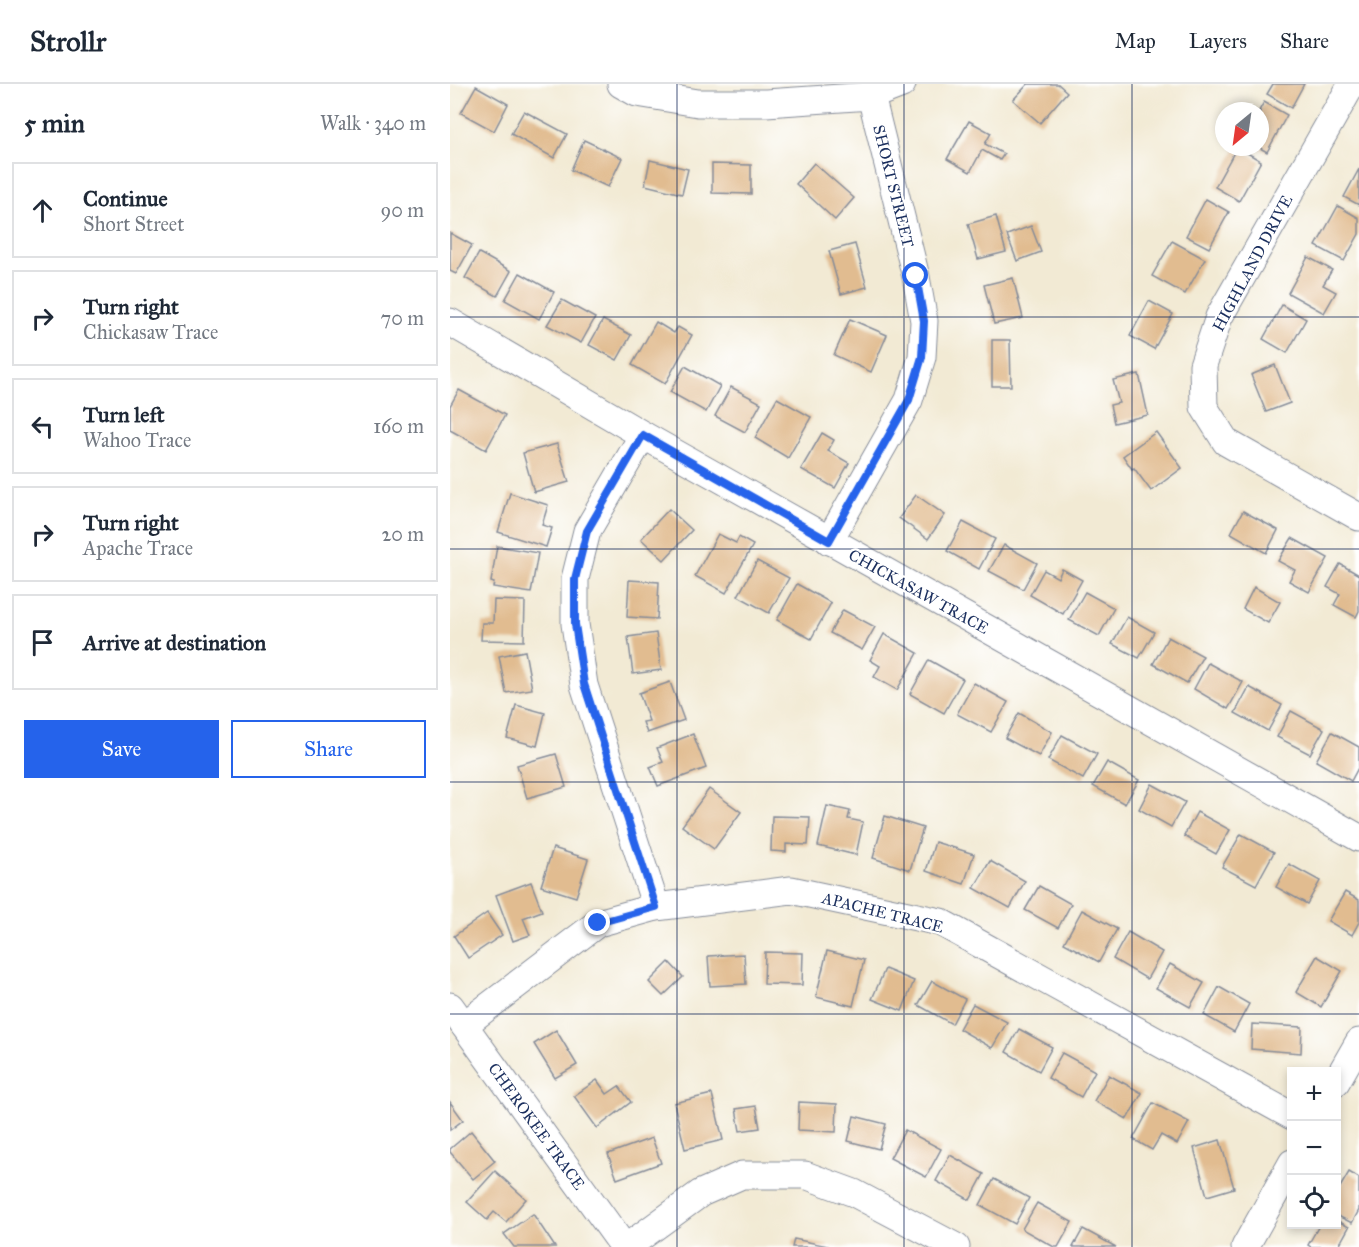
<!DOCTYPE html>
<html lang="en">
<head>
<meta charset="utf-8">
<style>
	body { margin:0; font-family:"IM FELL Great Primer",serif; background:#f6f6f7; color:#1f2937 }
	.controls { position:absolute; right:18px; bottom:18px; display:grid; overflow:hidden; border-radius:0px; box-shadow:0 3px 9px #0003 }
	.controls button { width:54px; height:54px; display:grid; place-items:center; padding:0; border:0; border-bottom:2px solid #e0e1e3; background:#fff; color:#1f2937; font:30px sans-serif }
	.compass { position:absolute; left:765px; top:18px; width:54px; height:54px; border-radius:50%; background:#fff; box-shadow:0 3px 9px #0003; rotate:209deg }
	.stop { position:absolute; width:18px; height:18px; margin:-14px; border:4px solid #2563eb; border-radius:50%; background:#fff }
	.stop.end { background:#2563eb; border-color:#fff; box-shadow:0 2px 6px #0008 }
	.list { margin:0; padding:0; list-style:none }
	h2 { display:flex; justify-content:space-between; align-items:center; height:78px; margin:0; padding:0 24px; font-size:26px }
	h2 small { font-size:20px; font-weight:400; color:#747a83 }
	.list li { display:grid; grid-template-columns:39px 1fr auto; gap:18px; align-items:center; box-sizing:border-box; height:96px; margin:0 12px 12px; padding:0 12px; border:2px solid #e0e1e3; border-radius:0px }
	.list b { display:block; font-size:22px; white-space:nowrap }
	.list p { margin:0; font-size:20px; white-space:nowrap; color:#747a83 }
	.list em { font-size:20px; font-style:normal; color:#747a83 }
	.actions { display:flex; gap:12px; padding:18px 24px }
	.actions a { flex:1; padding:14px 0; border:2px solid #2563eb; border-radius:0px; text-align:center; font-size:21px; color:#2563eb }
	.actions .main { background:#2563eb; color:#fff }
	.icon { flex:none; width:33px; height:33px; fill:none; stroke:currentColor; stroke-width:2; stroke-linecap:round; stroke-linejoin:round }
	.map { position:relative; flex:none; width:909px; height:1163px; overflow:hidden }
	header { display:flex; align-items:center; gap:36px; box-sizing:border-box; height:84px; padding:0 30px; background:#fff; border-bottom:2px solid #e0e1e3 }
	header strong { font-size:28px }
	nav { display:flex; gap:33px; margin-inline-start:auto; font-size:21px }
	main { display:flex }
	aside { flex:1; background:#fff }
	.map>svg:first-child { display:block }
	.building { fill:#e1bc90 }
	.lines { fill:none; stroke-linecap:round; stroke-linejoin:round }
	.minor-casing { stroke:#868c99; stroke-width:29 }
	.minor { stroke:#fff; stroke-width:27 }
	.route { stroke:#2563eb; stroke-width:8 }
	.grid { fill:none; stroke:#1b2f5e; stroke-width:1.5; stroke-opacity:0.55 }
	.labels { text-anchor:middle; stroke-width:4.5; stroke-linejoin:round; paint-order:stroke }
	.street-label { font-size:16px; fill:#1b2f5e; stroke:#fff }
</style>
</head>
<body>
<header>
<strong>Strollr</strong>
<nav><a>Map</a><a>Layers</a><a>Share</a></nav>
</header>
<main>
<aside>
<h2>5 min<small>Walk · 340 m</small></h2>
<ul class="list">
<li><svg class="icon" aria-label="ahead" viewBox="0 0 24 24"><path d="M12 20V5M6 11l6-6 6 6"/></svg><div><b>Continue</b><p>Short Street</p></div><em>90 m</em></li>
<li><svg class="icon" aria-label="right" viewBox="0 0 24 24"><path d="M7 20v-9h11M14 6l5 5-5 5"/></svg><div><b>Turn right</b><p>Chickasaw Trace</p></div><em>70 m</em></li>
<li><svg class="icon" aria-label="left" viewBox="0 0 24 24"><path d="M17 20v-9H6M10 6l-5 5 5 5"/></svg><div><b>Turn left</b><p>Wahoo Trace</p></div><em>160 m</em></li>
<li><svg class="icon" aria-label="right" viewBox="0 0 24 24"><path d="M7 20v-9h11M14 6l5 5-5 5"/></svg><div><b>Turn right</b><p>Apache Trace</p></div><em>20 m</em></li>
<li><svg class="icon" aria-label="arrive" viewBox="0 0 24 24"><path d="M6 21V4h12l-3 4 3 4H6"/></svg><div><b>Arrive at destination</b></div></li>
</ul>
<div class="actions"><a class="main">Save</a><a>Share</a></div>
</aside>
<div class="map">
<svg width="909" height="1163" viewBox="0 0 909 1163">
	<rect width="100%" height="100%" fill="#fff"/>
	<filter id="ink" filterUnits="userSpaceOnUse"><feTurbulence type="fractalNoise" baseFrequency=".0167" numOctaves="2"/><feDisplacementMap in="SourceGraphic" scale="12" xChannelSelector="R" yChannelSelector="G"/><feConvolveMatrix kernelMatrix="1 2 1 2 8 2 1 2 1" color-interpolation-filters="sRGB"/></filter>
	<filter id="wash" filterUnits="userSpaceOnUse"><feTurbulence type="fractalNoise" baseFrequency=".008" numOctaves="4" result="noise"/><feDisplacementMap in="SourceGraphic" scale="24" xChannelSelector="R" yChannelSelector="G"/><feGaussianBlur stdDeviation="1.35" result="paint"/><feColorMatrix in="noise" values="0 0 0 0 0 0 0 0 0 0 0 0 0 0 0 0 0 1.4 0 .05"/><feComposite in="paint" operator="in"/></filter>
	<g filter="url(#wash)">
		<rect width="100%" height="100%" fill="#f2ead4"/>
		<g id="blocks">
			<g class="building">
				<path d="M578,0H608L617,8L590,39L563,16Z"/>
				<path d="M823,0H854L841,24L817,10Z"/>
				<path d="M26,2L58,20L44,47L11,29Z"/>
				<path d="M814,18L837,31L817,68L810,64V27H809Z"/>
				<path d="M74,27L117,50L104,74L61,50Z"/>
				<path d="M519,37L541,49L535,60L554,70L550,76L532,66L520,88L497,75Z"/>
				<path d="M134,56L172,74L158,103L121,86Z"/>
				<path d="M787,63L811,77L789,117L765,103Z"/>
				<path d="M200,76L238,85L232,110L195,101Z"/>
				<path d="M364,79L404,114L385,136L346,100Z"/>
				<path d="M262,80L301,81V110L262,109Z"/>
				<path d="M909,85V121L894,113Z"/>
				<path d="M756,115L779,128L759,164L736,152Z"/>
				<path d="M888,122L909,134V150L894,177L866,162Z"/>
				<path d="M546,132L556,168L528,175L518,140Z"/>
				<path d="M581,142L591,168L567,177L557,151Z"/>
				<path d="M0,149L22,161L6,190L0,187Z"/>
				<path d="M722,157L755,175L735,210L702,192Z"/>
				<path d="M405,160L417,203L391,210L379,167Z"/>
				<path d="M29,169L61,187L47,212L15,194Z"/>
				<path d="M858,173L882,186L873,201L886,208L874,229L838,209Z"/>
				<path d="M70,189L104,208L89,235L55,216Z"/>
				<path d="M563,194L573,234L544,240L534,201Z"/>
				<path d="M112,216L145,234L131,259L97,241Z"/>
				<path d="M699,217L723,230L704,265L680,252Z"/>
				<path d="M832,221L856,235L837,269L813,255Z"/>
				<path d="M400,235L437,251L421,288L384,271Z"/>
				<path d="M153,236L181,251L167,276L139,261Z"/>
				<path d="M206,238L224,249L228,243L242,251L215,300L182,281Z"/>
				<path d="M542,256H560L561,302H542Z"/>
				<path d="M825,281L840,319L816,328L801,291Z"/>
				<path d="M235,282L270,302L256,328L220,308Z"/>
				<path d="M689,290L698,331L664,339L660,321L669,319L663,296Z"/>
				<path d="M281,303L311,319L295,348L265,332Z"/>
				<path d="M9,306L55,331L36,366L0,346V322Z"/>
				<path d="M327,314L361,333L338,374L305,354Z"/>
				<path d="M706,348L732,384L701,407L684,384L682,385L673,372Z"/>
				<path d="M372,349L384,356L378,367L399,379L385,404L351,385Z"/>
				<path d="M107,360L119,398L84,408L73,369Z"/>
				<path d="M60,409L98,421L92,441L102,444L96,463L48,448Z"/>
				<path d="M466,411L495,431L478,455L449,434Z"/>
				<path d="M219,425L242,446L214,476L191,455Z"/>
				<path d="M793,427L828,446L816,469L781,449Z"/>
				<path d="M513,438L545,455L529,485L497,467Z"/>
				<path d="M268,450L286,459L289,453L303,461L276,509L245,492Z"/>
				<path d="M842,454L878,474L859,508L839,497L845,486L828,477Z"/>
				<path d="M554,461L587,479L573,505L539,487Z"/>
				<path d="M47,462L88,469L81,509L43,503L44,499L41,498Z"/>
				<path d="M307,477L339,494L319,529L288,512Z"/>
				<path d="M890,480L909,491V527L906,533L884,521L890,510L877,503Z"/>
				<path d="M612,485L632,496L613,530L580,511L594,486L608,494Z"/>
				<path d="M179,496L209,498L207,535L177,533Z"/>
				<path d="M347,500L381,519L361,555L327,536Z"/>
				<path d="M804,503L830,518L818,539L793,525Z"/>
				<path d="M635,508L664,524L649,552L619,536Z"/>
				<path d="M44,516L75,517L74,557L31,556L32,539H43Z"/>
				<path d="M393,526L425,543L412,566L380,549Z"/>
				<path d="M677,533L704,548L689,574L662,560Z"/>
				<path d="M206,549L211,586L183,590L178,553Z"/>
				<path d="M434,550L468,569L447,606L424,593L430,582L420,576Z"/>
				<path d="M718,553L753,572L737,599L703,580Z"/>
				<path d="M75,567L82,605L56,609L49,572Z"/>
				<path d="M479,576L513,595L494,629L460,610Z"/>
				<path d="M758,579L793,598L778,625L744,605Z"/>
				<path d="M220,598L234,636L197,649L193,638L199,637L189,609Z"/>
				<path d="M524,599L558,618L541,648L507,630Z"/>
				<path d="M799,603L832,621L818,647L785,629Z"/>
				<path d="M66,621L95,629L87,662L57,654Z"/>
				<path d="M841,627L874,645L860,670L827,653Z"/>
				<path d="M569,629L602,648L589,672L555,654Z"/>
				<path d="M882,648L909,663V682L901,697L866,677Z"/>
				<path d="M243,650L256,684L208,702L200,683L213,678L207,664Z"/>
				<path d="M612,651L647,670L633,695L598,676Z"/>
				<path d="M106,670L116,703L77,714L67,681Z"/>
				<path d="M657,678L689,696L675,720L643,702Z"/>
				<path d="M702,700L735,718L721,743L689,725Z"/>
				<path d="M259,705L291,728L264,765L232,742Z"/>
				<path d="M377,722L400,727L398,735L413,738L406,771L368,762Z"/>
				<path d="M747,728L780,746L766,770L734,752Z"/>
				<path d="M322,732L360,733L358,761L336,760V768L321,767Z"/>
				<path d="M435,732L473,744L460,786L423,774Z"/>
				<path d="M791,750L824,768L806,801L772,783Z"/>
				<path d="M485,758L524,770L514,800L476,787Z"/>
				<path d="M103,764L138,775L126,813L91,802Z"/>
				<path d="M540,777L575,797L560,824L524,804Z"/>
				<path d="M839,780L870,797L857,820L826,803Z"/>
				<path d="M81,798L92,827L73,834L80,851L63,857L46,811Z"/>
				<path d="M589,802L621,820L608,844L575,826Z"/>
				<path d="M895,808L909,816V838L902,851L878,837Z"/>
				<path d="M632,826L667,845L649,878L614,859Z"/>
				<path d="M37,829L52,851L18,874L4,852Z"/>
				<path d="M678,848L712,868L697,895L663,875Z"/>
				<path d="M377,867L414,876L403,922L366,913Z"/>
				<path d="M315,868L353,869L352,901L314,900Z"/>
				<path d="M294,870L296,900L260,902L258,872Z"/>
				<path d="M867,872L892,887L871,923L846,908Z"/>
				<path d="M219,878L233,893L213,912L199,898Z"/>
				<path d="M720,880L754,899L740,923L706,904Z"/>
				<path d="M435,885L464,897L452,927L422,915Z"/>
				<path d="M482,897L515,915L502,940L468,921Z"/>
				<path d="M769,903L799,920L784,948L754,931Z"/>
				<path d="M523,920L557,938L542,964L509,945Z"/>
				<path d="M802,940L852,943L851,969L801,965Z"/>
				<path d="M569,945L602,963L589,987L556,968Z"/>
				<path d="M106,946L127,981L105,994L84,960Z"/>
				<path d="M612,969L645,987L631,1013L598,994Z"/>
				<path d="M659,991L692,1009L677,1035L644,1017Z"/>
				<path d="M147,996L157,1010L169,1002L181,1018L147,1044L124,1012Z"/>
				<path d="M262,1010L273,1056L235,1065L224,1019Z"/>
				<path d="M0,1018L13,1036L0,1046Z"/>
				<path d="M349,1018L387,1020L386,1048L348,1046Z"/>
				<path d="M703,1019L739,1038L727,1060L711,1051L702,1066L683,1055Z"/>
				<path d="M306,1022L310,1044L290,1047L286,1025Z"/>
				<path d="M404,1032L436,1040L429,1065L398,1057Z"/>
				<path d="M455,1046L491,1065L476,1093L440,1074Z"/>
				<path d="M21,1047L45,1077L23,1095L0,1068V1065Z"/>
				<path d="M202,1054L211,1079L167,1095L158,1070Z"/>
				<path d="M770,1056L784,1104L757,1112L744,1064Z"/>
				<path d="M500,1071L534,1090L520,1116L486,1097Z"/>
				<path d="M45,1087L76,1115L56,1138L44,1128L37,1136L17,1118Z"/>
				<path d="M899,1088L909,1094V1126L902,1139L886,1131V1110Z"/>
				<path d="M544,1095L579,1114L565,1140L530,1121Z"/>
				<path d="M587,1119L622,1138L608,1163H604L572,1145Z"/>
				<path d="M83,1130L105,1163H64L54,1150Z"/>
				<path d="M886,1136L899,1143L888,1163H861L858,1161L870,1140H886Z"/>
				<path d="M633,1145L666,1163H623Z"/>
				<path d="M344,1155L378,1162V1163H342Z"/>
			</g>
		</g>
	</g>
	<g filter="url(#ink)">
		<use href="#blocks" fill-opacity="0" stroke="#868c99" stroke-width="1.5"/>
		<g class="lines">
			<defs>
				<g id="minor">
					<path d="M171,0L187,9L248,19H316L421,12L452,0"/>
					<path d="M902,0L769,233L753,281L754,323L776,358L909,433"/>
					<path d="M0,238L193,351L909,754"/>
					<path d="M193,351L137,447L125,495V540L134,601L206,823"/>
					<path d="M379,457L459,316L472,273L474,237L466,193L421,12"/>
					<path d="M0,922L174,1163"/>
					<path d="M14,941L148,839L206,823L341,806L490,838L842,1032"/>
					<path d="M886,998L909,958"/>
					<path d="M177,1163L251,1109L292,1091H355L404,1109L506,1163"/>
					<path d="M795,1163L842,1079"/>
				</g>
			</defs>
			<use href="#minor" class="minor-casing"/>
			<use href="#minor" class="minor"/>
		</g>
	</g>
	<g class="lines" filter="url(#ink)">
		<path class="route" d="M148,839L206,823L134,600L125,540V495L137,447L193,351L379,457L459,316L472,273L474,237L466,192"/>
	</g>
	<path class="grid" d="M227,0V1163M454,0V1163M682,0V1163M0,233H909M0,465H909M0,698H909M0,930H909"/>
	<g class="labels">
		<g class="street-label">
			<text transform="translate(444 102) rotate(76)" y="6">SHORT STREET</text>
			<text transform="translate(802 179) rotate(-62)" y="6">HIGHLAND DRIVE</text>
			<text transform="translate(469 507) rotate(29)" y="6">CHICKASAW TRACE</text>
			<text transform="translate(433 828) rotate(14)" y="6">APACHE TRACE</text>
			<text transform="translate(87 1042) rotate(54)" y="6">CHEROKEE TRACE</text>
		</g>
	</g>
</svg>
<div class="controls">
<button>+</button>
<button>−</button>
<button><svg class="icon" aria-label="locate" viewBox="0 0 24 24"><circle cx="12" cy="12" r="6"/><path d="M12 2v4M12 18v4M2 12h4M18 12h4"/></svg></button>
</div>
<svg class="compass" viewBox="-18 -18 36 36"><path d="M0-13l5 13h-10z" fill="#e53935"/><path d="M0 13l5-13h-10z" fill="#747a83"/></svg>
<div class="stop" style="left:466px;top:192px"></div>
<div class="stop end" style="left:148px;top:839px"></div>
</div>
</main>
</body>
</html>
